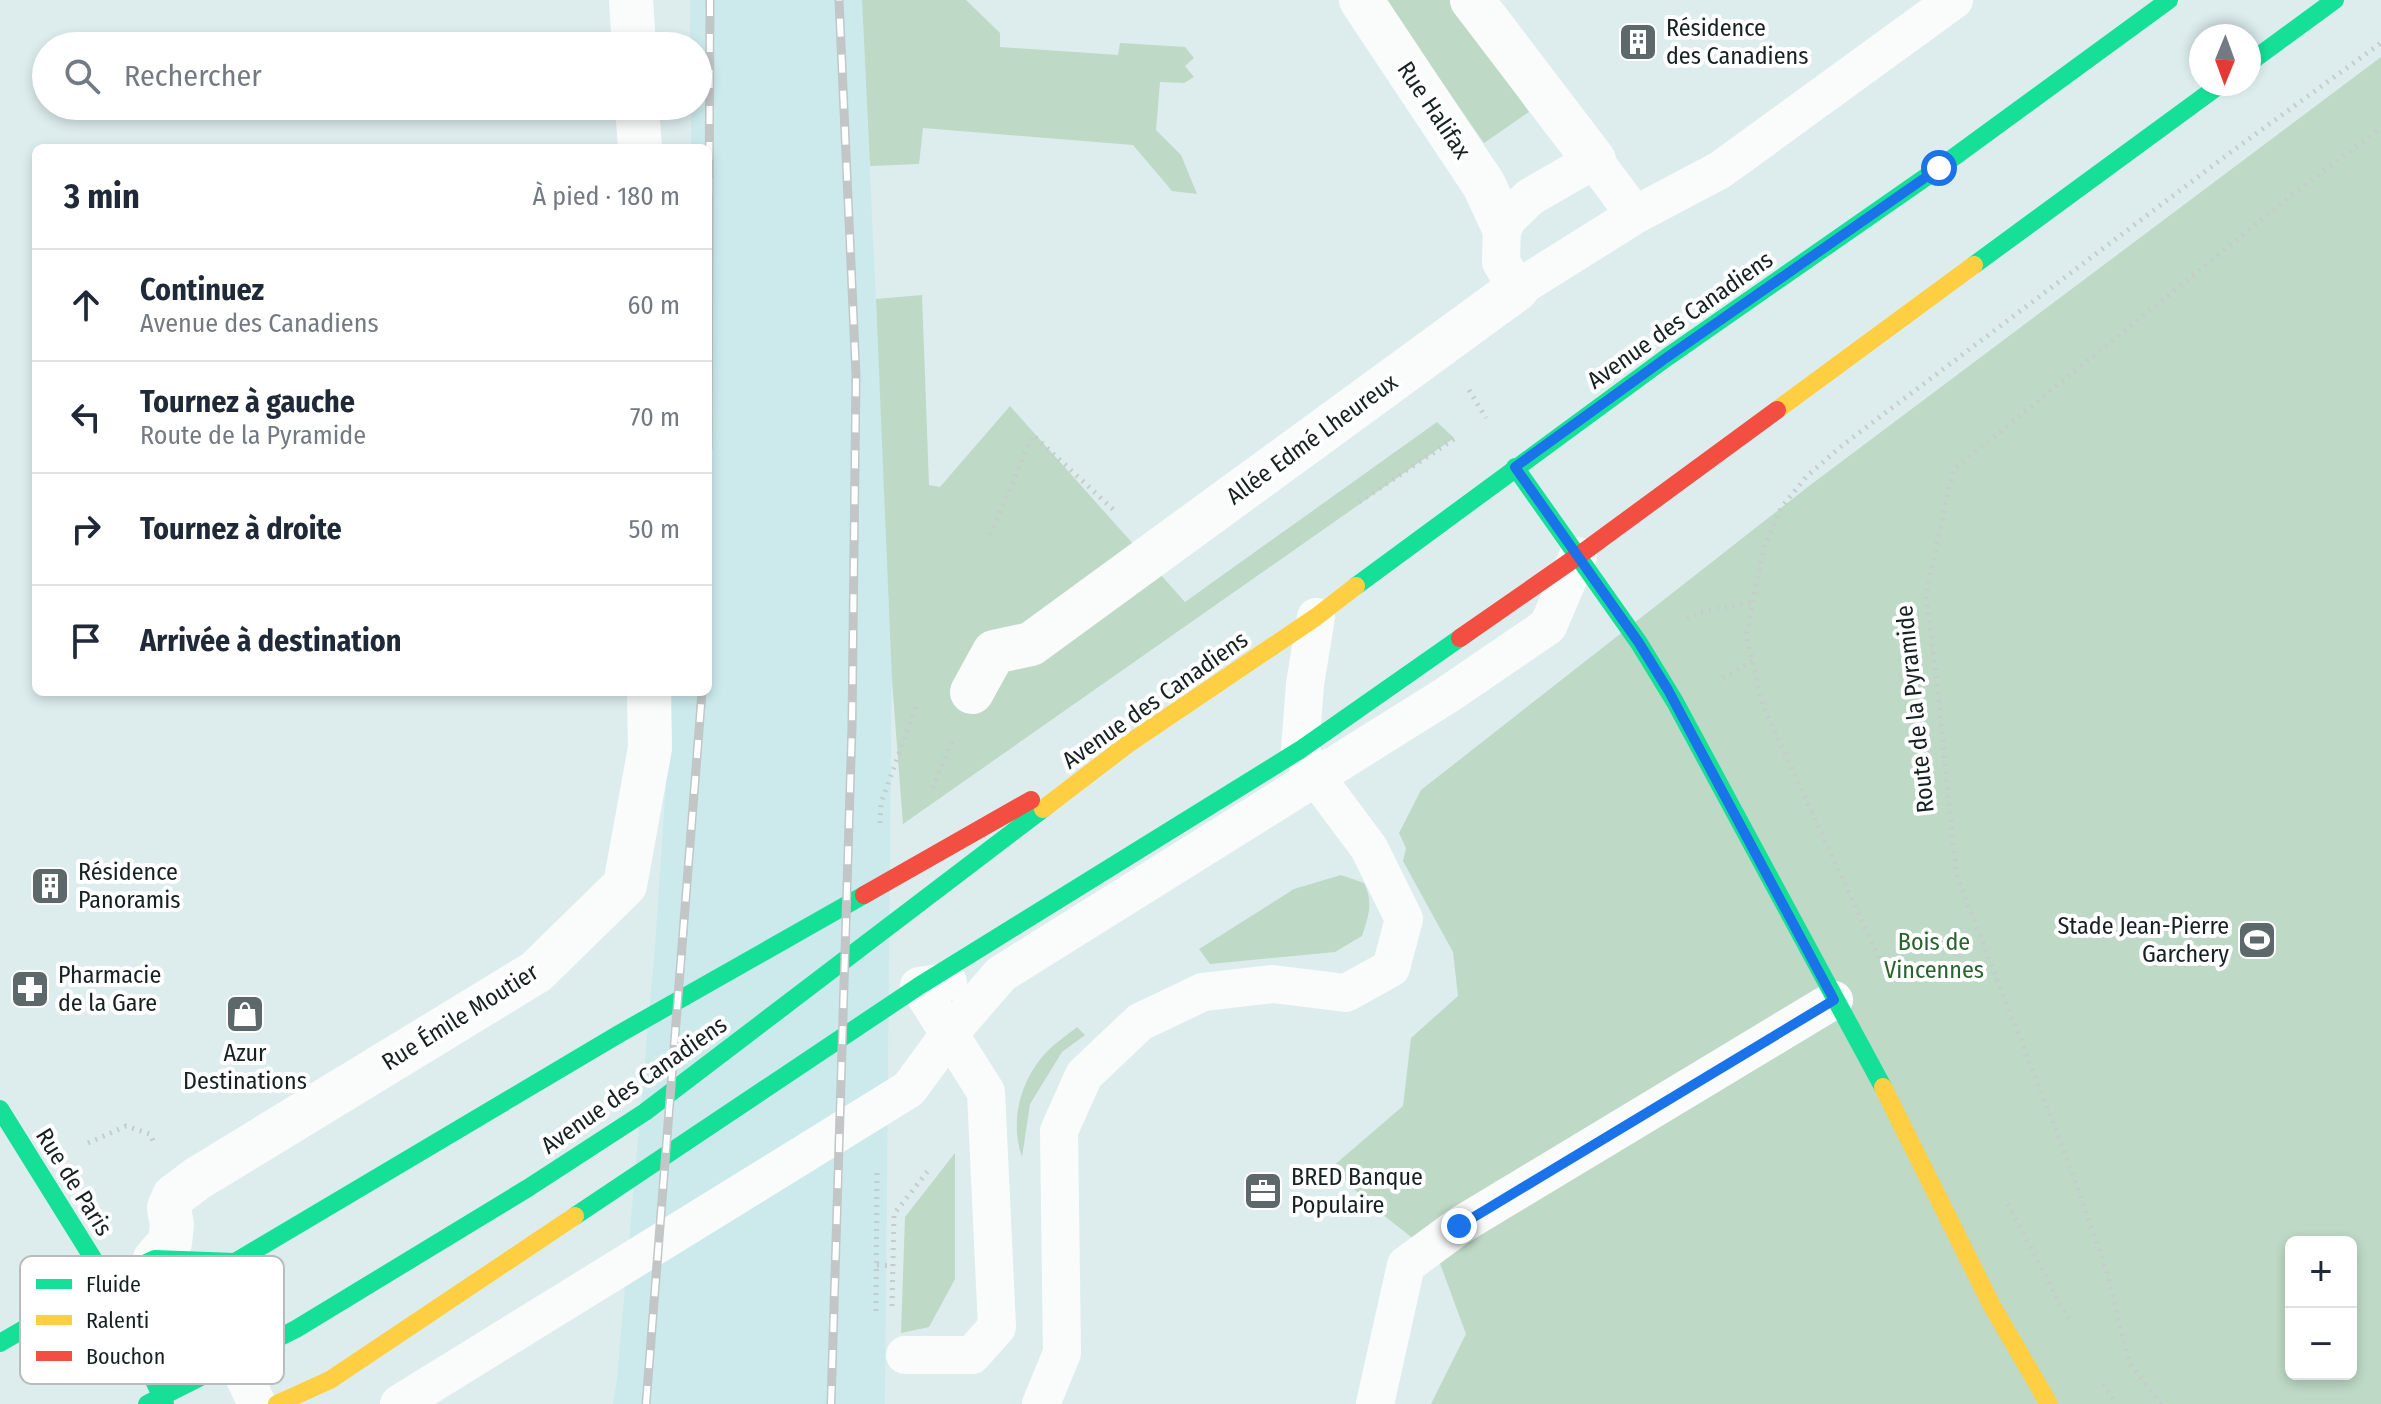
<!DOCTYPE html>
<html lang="fr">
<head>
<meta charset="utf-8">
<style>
	body { margin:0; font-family:"Fira Sans Condensed",sans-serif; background:#f2f2f3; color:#1f2937 }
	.controls { position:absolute; right:24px; bottom:24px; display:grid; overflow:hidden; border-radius:12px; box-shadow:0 4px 12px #0003 }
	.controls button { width:72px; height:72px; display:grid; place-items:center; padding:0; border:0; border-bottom:2px solid #e0e1e3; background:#fff; color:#1f2937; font:40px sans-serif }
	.compass { position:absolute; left:2189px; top:24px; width:72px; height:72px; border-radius:50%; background:#fff; box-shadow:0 4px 12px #0003; rotate:181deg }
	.stop { position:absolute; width:24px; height:24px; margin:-18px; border:6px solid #1a73e8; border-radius:50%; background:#fff }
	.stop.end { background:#1a73e8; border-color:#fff; box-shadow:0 2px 8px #0008 }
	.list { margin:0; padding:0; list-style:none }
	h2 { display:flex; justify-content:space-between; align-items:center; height:104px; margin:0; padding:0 32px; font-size:34px }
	h2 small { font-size:26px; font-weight:400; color:#747a83 }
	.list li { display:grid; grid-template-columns:52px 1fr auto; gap:24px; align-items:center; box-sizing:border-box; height:112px; padding:0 32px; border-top:2px solid #e0e1e3 }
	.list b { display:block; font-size:30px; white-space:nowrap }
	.list p { margin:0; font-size:26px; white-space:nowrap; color:#747a83 }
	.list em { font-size:26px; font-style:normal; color:#747a83 }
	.icon { flex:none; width:44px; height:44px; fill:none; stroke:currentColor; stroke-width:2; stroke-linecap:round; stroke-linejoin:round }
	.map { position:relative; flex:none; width:2381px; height:1404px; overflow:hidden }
	.search { position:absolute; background:#fff; box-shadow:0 4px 12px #0003; left:32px; top:32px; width:680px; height:88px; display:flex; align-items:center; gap:20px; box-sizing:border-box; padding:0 28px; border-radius:44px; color:#747a83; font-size:30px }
	.panel { position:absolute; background:#fff; box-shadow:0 4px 12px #0003; left:32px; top:144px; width:680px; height:552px; border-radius:12px }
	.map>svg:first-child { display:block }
	.built { fill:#cceaec }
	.green { fill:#bed9c6; fill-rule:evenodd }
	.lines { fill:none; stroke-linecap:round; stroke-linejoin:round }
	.path { stroke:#c6cccc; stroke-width:5; stroke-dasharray:2 6; stroke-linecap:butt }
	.lane { stroke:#fafcfc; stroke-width:38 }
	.street { stroke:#fafcfc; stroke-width:44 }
	.fast { stroke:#16e098; stroke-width:18 }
	.slow { stroke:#ffcf43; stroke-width:18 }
	.jam { stroke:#f24e42; stroke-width:18 }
	.rail-casing { stroke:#c2c6c6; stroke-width:9 }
	.rail { stroke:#fff; stroke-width:6; stroke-dasharray:18; stroke-linecap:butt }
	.route { stroke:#1a73e8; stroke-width:10 }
	.labels { text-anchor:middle; stroke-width:8; stroke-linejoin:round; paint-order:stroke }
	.poi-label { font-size:24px; fill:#162122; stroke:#fff; text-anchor:start }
	.street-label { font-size:24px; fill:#162122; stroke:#fff }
	.park-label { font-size:24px; fill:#29642e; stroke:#fff }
	.key { fill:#fff; stroke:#b9bcbd; stroke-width:2 }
	.key-label { font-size:22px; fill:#162122 }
</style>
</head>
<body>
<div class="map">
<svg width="2381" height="1404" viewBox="0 0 2381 1404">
	<rect width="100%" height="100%" fill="#ddedee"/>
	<path class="built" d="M690,0H862L892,645L885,1404H613L617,1378L655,946L672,692H708V148H691V106H698V46H690Z"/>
	<g class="green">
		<path d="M862,0H966L1000,33V47L1118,55L1120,43L1185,47L1194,58L1185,66L1194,77L1184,83L1160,82L1156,130L1181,155L1197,194L1172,191L1133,145L923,128L919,164L870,166Z"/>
		<path d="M1385,0H1451L1529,112L1484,143Z"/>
		<path d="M2381,57V1404H1431L1466,1334L1438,1258L1368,1203L1332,1167L1403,1106L1411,1038L1458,996L1453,952L1403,861L1406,848L1399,833L1421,790L1809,486ZM2291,1242H2351V1374H2291Z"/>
		<path d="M922,295L929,485L940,487L1010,406L1185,602L1437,422L1454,438L903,824L892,681L876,299Z"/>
		<path d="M1341,875L1364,883C1374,903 1368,917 1362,936L1335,952L1210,964L1199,949L1294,889Z"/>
		<path d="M1077,1027L1085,1035L1062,1052L1030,1104L1022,1157C1010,1123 1019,1084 1043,1056C1052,1045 1066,1036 1077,1027Z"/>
		<path d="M955,1153V1279L929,1327L901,1333L905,1217Z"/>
	</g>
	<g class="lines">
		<g class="path">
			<path d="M1469,390L1486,418"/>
			<path d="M1359,502L1454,439"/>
			<path d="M990,535L1033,435L1117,513"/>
			<path d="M1687,619L1700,612L1751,602"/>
			<path d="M1723,678L1753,660"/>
			<path d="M933,788L952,741"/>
			<path d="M880,823L881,803L917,704"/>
			<path d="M1879,958L1763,706L1746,634L1764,547L1781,508L1806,477L1844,444L2231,152L2381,43"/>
			<path d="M88,1143L126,1126L150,1134L154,1143"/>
			<path d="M2008,1204L2068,1319"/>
			<path d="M877,1265L893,1266"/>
			<path d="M892,1306L894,1214L931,1167"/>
			<path d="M876,1311L877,1169"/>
			<path d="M2103,1384L2116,1404"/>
			<path d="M2161,1404L2129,1362L2106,1269L2069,1164L1956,874L1937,681L1926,595L1953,470L2293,194L2381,128"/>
		</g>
		<g class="lane">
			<path d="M1635,215L1594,160L1530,197L1502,224L1501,262L1517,289L1635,215L1720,170L1954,0"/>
			<path d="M155,1259L204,1292L257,1404"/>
			<path d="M905,1355H972L997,1327L986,1092L919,986L948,982"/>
			<path d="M399,1404L909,1089L950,1033L1001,974L1447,695L1548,626L1578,556"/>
			<path d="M1041,1404L1062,1353L1059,1131L1084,1075L1140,1022L1203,992L1273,984L1346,993L1391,968L1404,919L1369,848L1316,777L1300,750L1305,684L1316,617"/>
			<path d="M1375,1404L1406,1265L1459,1226L1834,1000"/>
		</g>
		<g class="street">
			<path d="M631,0L634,46"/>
			<path d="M1361,0L1484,185L1502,224"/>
			<path d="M1472,0L1594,160"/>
			<path d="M637,106L640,148"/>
			<path d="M972,692L994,652L1031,644L1517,289"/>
			<path d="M155,1259L170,1242L172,1225L169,1208L174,1196L198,1178L536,972L625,885L650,748L649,692"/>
		</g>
		<g class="fast">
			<path d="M2249,63L2335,0"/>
			<path d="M1974,265L2221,84"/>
			<path d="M1515,467L1639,643L1675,702L1883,1087"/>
			<path d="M1356,586L1666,358L1939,168L2169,0"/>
			<path d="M0,1109L107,1281L165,1404"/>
			<path d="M575,1216L919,986L1300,750L1460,638"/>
			<path d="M0,1343L107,1281L155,1259L235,1262L619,1034L864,895"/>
			<path d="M147,1404L296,1329L528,1188L645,1112L1043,809"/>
		</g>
		<g class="slow">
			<path d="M1777,410L1974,265"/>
			<path d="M1043,809L1128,744L1316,617L1356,586"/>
			<path d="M1883,1087L1992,1306L2049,1404"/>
			<path d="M277,1404L330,1380L575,1216"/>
		</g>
		<g class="jam">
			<path d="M1460,638L1578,556L1777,410"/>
			<path d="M864,895L1031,800"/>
		</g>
		<defs>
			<g id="rail">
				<path d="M708,448L710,0"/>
				<path d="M646,1404L702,692"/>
				<path d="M831,1404L852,726L856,375L839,0"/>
			</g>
		</defs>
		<use href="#rail" class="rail-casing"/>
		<use href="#rail" class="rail"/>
	</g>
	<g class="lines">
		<path class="route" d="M1459,1226L1834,1000L1668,690L1639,643L1515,467L1666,358L1939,168"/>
	</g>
	<defs>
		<symbol id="building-square" viewBox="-11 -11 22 22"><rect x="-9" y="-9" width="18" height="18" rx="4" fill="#5c6869" stroke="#fff"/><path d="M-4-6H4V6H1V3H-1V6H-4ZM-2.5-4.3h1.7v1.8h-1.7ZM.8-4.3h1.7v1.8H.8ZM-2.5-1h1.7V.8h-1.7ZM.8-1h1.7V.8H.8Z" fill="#fff"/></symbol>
		<symbol id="stadium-square" viewBox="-11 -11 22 22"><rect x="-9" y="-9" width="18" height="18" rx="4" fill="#5c6869" stroke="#fff"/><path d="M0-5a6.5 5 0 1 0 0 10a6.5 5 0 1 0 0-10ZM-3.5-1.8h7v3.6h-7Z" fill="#fff"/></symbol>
		<symbol id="pharmacy-square" viewBox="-11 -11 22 22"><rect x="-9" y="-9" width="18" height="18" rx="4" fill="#5c6869" stroke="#fff"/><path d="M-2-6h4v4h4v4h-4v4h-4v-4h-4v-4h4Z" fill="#fff"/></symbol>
		<symbol id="shop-square" viewBox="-11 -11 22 22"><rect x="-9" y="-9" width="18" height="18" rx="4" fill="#5c6869" stroke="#fff"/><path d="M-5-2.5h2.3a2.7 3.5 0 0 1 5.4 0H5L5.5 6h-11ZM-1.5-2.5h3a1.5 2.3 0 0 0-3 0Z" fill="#fff"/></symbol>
		<symbol id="office-square" viewBox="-11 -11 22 22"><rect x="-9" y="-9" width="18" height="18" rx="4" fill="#5c6869" stroke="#fff"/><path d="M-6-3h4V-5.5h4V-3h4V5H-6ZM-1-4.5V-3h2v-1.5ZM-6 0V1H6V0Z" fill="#fff"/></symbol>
	</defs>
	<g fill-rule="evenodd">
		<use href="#building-square" x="1616" y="20" width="44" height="44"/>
		<use href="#building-square" x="28" y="864" width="44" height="44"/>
		<use href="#stadium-square" x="2235" y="918" width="44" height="44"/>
		<use href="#pharmacy-square" x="8" y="967" width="44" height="44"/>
		<use href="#shop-square" x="223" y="992" width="44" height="44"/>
		<use href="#office-square" x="1241" y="1169" width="44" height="44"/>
	</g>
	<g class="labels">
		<g class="poi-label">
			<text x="1666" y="36">Résidence<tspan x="1666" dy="28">des Canadiens</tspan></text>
			<text x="78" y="880">Résidence<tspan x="78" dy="28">Panoramis</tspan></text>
			<text x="2229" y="934" text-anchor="end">Stade Jean-Pierre<tspan x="2229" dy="28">Garchery</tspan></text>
			<text x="58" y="983">Pharmacie<tspan x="58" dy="28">de la Gare</tspan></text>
			<text x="245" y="1061" text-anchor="middle">Azur<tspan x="245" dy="28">Destinations</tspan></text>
			<text x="1291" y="1185">BRED Banque<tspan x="1291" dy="28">Populaire</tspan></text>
		</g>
		<g class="street-label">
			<text transform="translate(1434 110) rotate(56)" y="8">Rue Halifax</text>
			<text transform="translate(1680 320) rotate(-35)" y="8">Avenue des Canadiens</text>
			<text transform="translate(1312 439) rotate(-36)" y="8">Allée Edmé Lheureux</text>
			<text transform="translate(1155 700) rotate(-35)" y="8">Avenue des Canadiens</text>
			<text transform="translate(1915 709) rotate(-96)" y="8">Route de la Pyramide</text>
			<text transform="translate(460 1017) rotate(-32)" y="8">Rue Émile Moutier</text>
			<text transform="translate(634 1085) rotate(-35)" y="8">Avenue des Canadiens</text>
			<text transform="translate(74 1182) rotate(58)" y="8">Rue de Paris</text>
		</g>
		<g class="park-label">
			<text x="1934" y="950">Bois de<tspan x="1934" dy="28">Vincennes</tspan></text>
		</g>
	</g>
	<rect x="20" y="1256" width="264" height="128" rx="12" class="key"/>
	<rect x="36" y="1279" width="36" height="10" fill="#16e098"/>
	<rect x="36" y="1315" width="36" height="10" fill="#ffcf43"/>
	<rect x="36" y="1351" width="36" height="10" fill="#f24e42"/>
	<g class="key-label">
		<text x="86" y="1292">Fluide</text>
		<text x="86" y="1328">Ralenti</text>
		<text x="86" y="1364">Bouchon</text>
	</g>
</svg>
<div class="controls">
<button>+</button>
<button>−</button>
</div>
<svg class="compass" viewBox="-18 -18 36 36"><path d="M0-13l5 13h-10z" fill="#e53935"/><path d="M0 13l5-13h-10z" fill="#747a83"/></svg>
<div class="stop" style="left:1939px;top:168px"></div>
<div class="stop end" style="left:1459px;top:1226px"></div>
<div class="search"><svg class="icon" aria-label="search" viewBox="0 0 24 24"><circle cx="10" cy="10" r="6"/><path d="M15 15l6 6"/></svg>Rechercher</div>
<section class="panel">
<h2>3 min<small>À pied · 180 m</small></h2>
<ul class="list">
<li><svg class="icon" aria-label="ahead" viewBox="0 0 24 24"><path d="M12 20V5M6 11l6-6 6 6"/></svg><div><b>Continuez</b><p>Avenue des Canadiens</p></div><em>60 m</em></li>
<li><svg class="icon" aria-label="left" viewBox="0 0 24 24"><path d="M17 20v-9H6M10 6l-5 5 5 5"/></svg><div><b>Tournez à gauche</b><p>Route de la Pyramide</p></div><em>70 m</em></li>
<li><svg class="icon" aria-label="right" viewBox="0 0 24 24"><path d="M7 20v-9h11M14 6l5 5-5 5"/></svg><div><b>Tournez à droite</b></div><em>50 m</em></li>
<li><svg class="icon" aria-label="arrive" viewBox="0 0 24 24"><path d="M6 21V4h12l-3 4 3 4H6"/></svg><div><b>Arrivée à destination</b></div></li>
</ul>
</section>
</div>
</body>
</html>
